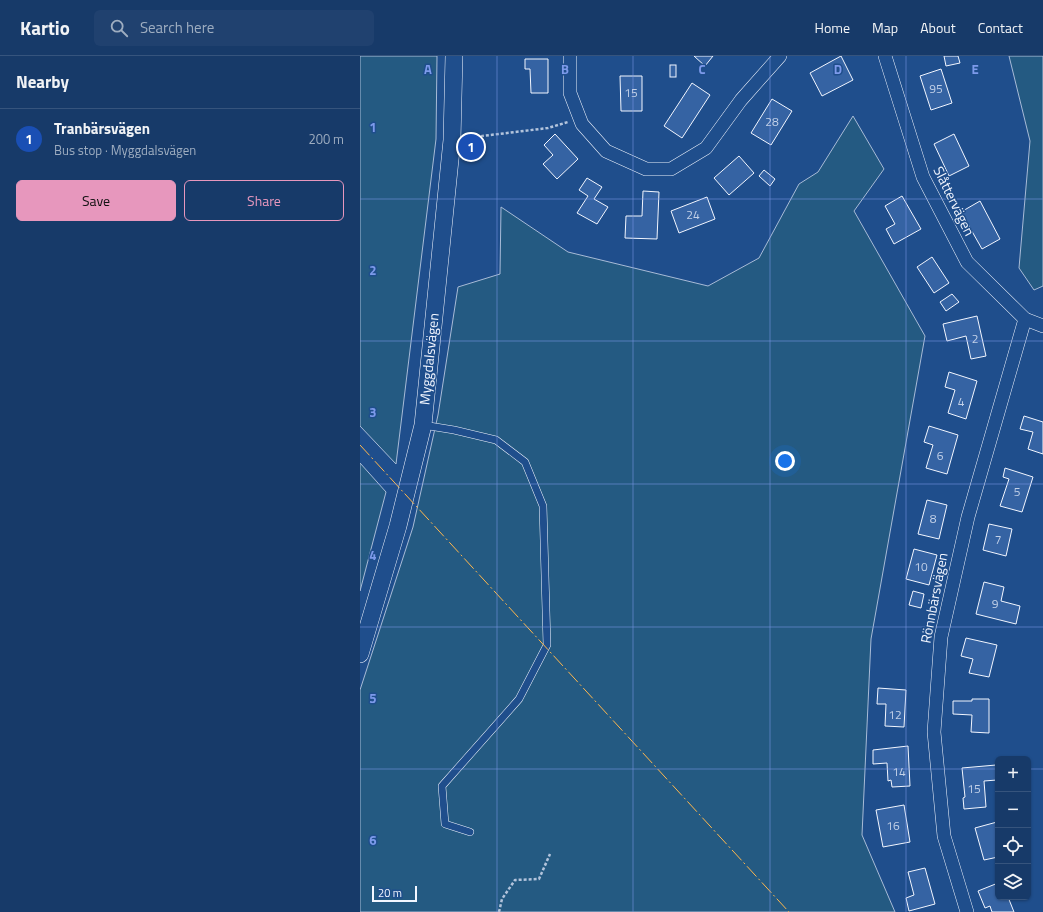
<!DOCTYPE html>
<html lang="en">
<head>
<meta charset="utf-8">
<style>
	body { margin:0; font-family:"Titillium Web",sans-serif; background:#20416f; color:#f1f3f6 }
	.controls { position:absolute; right:12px; bottom:12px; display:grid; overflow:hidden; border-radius:6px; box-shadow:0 1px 3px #0004 }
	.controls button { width:36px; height:36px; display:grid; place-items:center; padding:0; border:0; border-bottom:1px solid #36547d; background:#173a69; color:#f1f3f6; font:20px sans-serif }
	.scale { position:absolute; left:12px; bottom:10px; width:45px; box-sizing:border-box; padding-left:4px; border:2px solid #f2f6ff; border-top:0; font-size:11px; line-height:14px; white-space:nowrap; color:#f2f6ff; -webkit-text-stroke:3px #1f4e8c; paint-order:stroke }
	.you { position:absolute; left:425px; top:405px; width:14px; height:14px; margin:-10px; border:3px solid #fff; border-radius:50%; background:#1a73e8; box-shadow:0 0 0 6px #1a73e833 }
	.badge { display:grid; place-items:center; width:26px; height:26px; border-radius:50%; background:#e797bd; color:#fff; font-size:13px; font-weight:700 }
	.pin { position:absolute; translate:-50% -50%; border:2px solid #fff; box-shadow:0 1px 4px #0006 }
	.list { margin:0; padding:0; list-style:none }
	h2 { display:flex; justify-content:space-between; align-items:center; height:52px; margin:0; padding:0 16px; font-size:17px }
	h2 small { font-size:13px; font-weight:400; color:#9eadc0 }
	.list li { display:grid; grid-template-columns:26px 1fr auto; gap:12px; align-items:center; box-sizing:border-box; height:60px; padding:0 16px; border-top:1px solid #36547d }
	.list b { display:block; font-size:15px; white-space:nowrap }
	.list p { margin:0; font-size:13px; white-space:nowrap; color:#9eadc0 }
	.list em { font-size:13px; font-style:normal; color:#9eadc0 }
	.actions { display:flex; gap:8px; padding:12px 16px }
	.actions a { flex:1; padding:9px 0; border:1px solid #e797bd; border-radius:6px; text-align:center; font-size:14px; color:#e797bd }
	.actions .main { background:#e797bd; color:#111 }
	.icon { flex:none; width:22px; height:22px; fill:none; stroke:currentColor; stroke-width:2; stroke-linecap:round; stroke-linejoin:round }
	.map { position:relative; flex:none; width:683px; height:856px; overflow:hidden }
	header { display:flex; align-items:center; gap:24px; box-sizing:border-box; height:56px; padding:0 20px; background:#173a69; border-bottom:1px solid #36547d }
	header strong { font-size:19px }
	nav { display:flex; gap:22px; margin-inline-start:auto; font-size:14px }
	.search { width:280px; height:36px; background:#20416f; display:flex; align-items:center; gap:10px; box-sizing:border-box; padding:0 14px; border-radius:6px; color:#9eadc0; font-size:15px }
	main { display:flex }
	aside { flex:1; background:#173a69 }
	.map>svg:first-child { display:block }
	.green { fill:#245a82; stroke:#a8bbd7 }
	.building { fill:#3563a3; stroke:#f2f6ff }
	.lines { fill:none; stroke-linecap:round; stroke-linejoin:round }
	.service-casing { stroke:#f2f6ff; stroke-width:8 }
	.minor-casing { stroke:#f2f6ff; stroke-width:14 }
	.tertiary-casing { stroke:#f2f6ff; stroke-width:18 }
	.path { stroke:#b3c4dc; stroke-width:2.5; stroke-dasharray:3 2; stroke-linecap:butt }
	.service { stroke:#1f4e8c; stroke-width:7 }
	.minor { stroke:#1f4e8c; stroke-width:13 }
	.tertiary { stroke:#1f4e8c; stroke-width:17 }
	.power { stroke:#ffb74d; stroke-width:1; stroke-dasharray:14 3 2 3; stroke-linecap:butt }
	.grid { fill:none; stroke:#7d9aea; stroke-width:1; stroke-opacity:0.55 }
	.labels { text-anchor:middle; stroke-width:3; stroke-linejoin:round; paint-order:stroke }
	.number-label { font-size:12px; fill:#c3d1e8 }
	.street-label { font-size:14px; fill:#f2f6ff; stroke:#1f4e8c }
	.grid-label { font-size:13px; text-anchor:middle; font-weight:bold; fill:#7d9aea; stroke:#1f4e8c; stroke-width:3; stroke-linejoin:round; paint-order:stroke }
</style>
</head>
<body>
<header>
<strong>Kartio</strong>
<div class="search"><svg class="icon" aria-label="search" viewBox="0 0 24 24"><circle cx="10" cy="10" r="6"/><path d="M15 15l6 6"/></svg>Search here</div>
<nav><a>Home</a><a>Map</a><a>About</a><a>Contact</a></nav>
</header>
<main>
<aside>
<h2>Nearby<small></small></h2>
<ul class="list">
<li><span class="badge" style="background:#1a4fb4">1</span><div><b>Tranbärsvägen</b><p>Bus stop · Myggdalsvägen</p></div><em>200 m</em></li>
</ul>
<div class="actions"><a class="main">Save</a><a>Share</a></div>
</aside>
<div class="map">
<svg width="683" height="856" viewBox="0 0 683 856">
	<rect width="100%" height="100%" fill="#1f4e8c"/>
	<g class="green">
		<path d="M0,0H77L76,83L36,408L0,370Z"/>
		<path d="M649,0H683V230L674,234L659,212L670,85Z"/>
		<path d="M493,60L524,113L494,155L565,280L511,583L502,779L535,856H0V634L53,471L78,359L98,231L140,218L141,151L208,196L348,230L399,202L439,128L458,116Z"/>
		<path d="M0,407L26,436L0,535Z"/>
	</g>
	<g class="building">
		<path d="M334,0H353L345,10Z"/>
		<path d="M481,0L493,24L462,40L450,17Z"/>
		<path d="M584,0H598L600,7L586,10Z"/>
		<path d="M165,3H188V37H171L170,13H165Z"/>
		<rect x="310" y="9" width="6" height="12"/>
		<path d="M581,13L592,47L571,54L560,20Z"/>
		<path d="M260,20H282V55H261Z"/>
		<path d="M332,27L350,39L322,82L304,70Z"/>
		<path d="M412,43L432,55L411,89L391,77Z"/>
		<path d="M195,78L218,103L197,123L183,108L193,99L184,89Z"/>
		<path d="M594,78L609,110L589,120L574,88Z"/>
		<path d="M379,100L394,117L369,139L354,122Z"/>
		<path d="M404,114L415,123L410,130L399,120Z"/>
		<path d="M227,122L242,131L234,143L248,151L237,168L217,157L228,140L219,134Z"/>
		<path d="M283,135L299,136L297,183L265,182L266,160H282Z"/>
		<path d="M542,140L561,173L534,188L526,173L535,168L525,150Z"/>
		<path d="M347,141L355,163L319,177L311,155Z"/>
		<path d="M620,145L640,183L622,193L601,156Z"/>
		<path d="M572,201L589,227L574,237L557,211Z"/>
		<path d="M592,238L599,246L586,255L580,246Z"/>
		<path d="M617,260L626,300L611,303L606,280L587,285L583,268Z"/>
		<path d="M589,316L617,325L606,363L588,357L595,334L585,331Z"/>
		<path d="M664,360L683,366V398L668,393L673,376L660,373Z"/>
		<path d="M569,370L598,379L587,418L566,412L573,389L564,386Z"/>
		<path d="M645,412L673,421L662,456L640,450L649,423L643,421Z"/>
		<path d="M567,444L587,449L579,483L558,478Z"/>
		<path d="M629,468L652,473L646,500L623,494Z"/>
		<path d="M554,493L577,499L569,529L546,523Z"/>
		<path d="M624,526L644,531L641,545L660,550L656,568L616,558Z"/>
		<path d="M553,535L564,538L561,552L549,549Z"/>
		<path d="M606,582L637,589L629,621L609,617L613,603L601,600Z"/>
		<path d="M518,632L546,634L544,671L525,670L526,648H517Z"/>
		<path d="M612,643H629V677L611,676L612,659L593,658V645H612Z"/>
		<path d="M548,690L550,730L532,731L531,724L528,725L527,707L513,708V694Z"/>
		<path d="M636,709L637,724L624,725L626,751L604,753L603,742L605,741L602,712Z"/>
		<path d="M544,749L550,786L523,791L516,754Z"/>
		<path d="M637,766L638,801L624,804L615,772Z"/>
		<path d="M565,812L575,848L549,855L546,842L554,839L548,816Z"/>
		<path d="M638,827V841H648L654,856H632L630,850L625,852L618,835Z"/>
	</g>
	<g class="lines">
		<defs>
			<path id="service" d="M63,369L94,374L136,384L165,406L183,450L187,589L159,643L82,730L85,768L110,776"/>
			<g id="minor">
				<path d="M210,0V37L222,68L246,95L286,113H311L346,92L381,44L420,0"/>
				<path d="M525,0L563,121L607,206L665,263L683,270"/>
				<path d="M607,856L584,780L574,676L581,581L608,461L665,263"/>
			</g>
			<path id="tertiary" d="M0,598L38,470L63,369L92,84L94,0"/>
		</defs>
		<use href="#service" class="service-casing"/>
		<use href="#minor" class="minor-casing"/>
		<use href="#tertiary" class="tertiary-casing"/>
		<g class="path">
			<path d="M106,82L188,72L208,66"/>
			<path d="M139,856L142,843L155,824L179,823L190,798"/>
		</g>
		<use href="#service" class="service"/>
		<use href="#minor" class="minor"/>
		<use href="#tertiary" class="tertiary"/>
		<path class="power" d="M0,389L429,856"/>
	</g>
	<path class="grid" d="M137,0V856M273,0V856M410,0V856M546,0V856M0,143H683M0,285H683M0,428H683M0,571H683M0,713H638M668,713H683"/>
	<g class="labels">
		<g class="number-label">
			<text x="576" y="37">95</text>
			<text x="271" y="41">15</text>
			<text x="412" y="70">28</text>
			<text x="333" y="163">24</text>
			<text x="615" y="287">2</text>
			<text x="601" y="350">4</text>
			<text x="580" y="404">6</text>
			<text x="657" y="440">5</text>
			<text x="573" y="467">8</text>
			<text x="638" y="488">7</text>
			<text x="561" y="515">10</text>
			<text x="635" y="552">9</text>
			<text x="535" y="663">12</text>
			<text x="539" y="720">14</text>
			<text x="614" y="737">15</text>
			<text x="533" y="774">16</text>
		</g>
		<g class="street-label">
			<text transform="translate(594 145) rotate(64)" y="5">Slåttervägen</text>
			<text transform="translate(69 303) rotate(-84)" y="5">Myggdalsvägen</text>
			<text transform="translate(574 542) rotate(-79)" y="5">Rönnbärsvägen</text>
		</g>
	</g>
	<g class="grid-label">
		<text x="68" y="18">A</text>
		<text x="205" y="18">B</text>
		<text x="342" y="18">C</text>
		<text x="478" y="18">D</text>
		<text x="615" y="18">E</text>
		<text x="13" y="76">1</text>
		<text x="13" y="219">2</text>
		<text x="13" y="361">3</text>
		<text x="13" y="504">4</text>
		<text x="13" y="647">5</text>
		<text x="13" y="789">6</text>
	</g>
</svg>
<div class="controls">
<button>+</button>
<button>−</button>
<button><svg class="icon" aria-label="locate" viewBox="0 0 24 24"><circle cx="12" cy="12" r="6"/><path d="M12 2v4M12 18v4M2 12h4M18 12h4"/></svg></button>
<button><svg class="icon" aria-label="layers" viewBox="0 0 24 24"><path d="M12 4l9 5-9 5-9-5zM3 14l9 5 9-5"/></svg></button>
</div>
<div class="scale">20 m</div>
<div class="you"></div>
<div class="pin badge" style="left:111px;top:91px;background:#1a4fb4">1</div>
</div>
</main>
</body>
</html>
